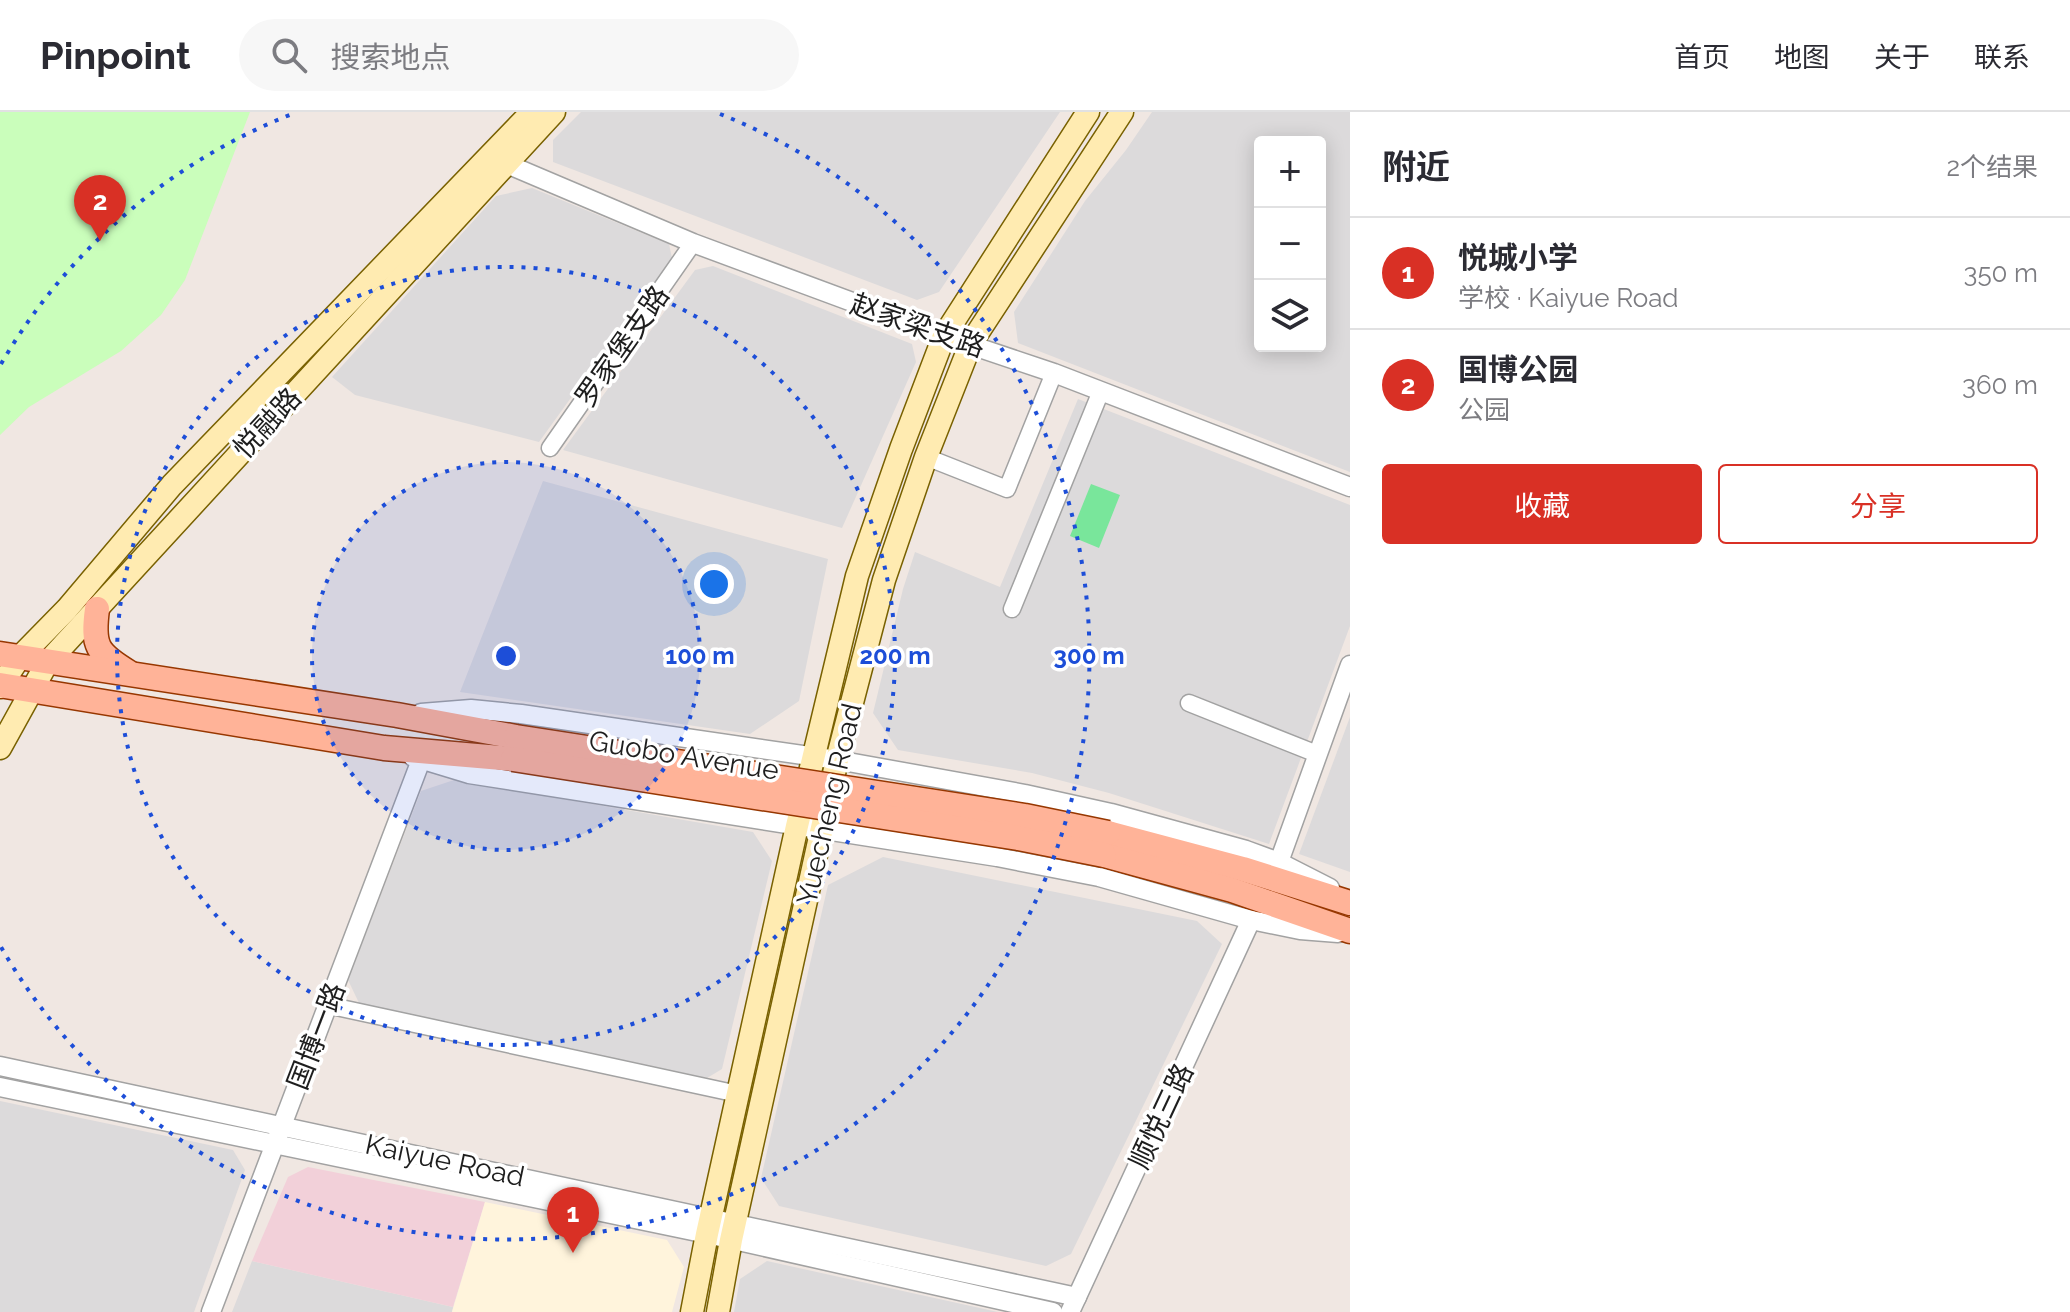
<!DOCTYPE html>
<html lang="zh">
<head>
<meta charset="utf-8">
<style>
	body { margin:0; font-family:Raleway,"Noto Sans SC",sans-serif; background:#f7f7f7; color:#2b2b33 }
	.controls { position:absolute; right:24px; top:24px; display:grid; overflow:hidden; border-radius:8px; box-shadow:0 4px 20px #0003 }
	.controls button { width:72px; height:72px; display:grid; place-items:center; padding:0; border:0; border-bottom:2px solid #e1e1e2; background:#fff; color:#2b2b33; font:40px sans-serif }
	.you { position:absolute; left:714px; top:472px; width:28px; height:28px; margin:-20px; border:6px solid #fff; border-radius:50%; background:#1a73e8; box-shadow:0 0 0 12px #1a73e833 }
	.badge { display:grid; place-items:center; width:52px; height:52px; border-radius:50%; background:#d93025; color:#fff; font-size:26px; font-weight:700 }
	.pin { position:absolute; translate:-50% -66px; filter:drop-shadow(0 2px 4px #0008) }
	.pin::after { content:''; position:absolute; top:42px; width:28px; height:24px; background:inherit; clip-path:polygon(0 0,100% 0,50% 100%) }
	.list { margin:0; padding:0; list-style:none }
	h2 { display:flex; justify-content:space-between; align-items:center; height:104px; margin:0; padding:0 32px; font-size:34px }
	h2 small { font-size:26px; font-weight:400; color:#7c7c81 }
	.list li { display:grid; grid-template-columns:52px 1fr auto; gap:24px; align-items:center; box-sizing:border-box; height:112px; padding:0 32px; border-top:2px solid #e1e1e2 }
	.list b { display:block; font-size:30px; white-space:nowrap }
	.list p { margin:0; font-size:26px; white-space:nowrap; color:#7c7c81 }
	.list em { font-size:26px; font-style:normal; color:#7c7c81 }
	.actions { display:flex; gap:16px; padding:24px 32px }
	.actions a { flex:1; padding:18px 0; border:2px solid #d93025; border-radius:8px; text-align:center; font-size:28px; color:#d93025 }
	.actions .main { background:#d93025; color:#fff }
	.icon { flex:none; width:44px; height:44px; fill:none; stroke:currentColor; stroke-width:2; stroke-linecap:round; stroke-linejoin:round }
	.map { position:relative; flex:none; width:1350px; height:1200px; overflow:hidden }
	header { display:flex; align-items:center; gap:48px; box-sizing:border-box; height:112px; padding:0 40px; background:#fff; border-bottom:2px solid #e1e1e2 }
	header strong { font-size:38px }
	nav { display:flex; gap:44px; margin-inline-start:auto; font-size:28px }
	.search { width:560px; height:72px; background:#f7f7f7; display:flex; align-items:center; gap:20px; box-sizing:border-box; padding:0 28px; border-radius:44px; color:#7c7c81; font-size:30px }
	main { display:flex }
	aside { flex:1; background:#fff }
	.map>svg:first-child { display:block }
	.residential { fill:#dcdadb; fill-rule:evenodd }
	.commercial { fill:#f2d0d9 }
	.education { fill:#fff4dc }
	.park { fill:#cafebb }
	.pitch { fill:#79e69b }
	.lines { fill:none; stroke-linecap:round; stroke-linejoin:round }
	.minor-casing { stroke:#a2a2a2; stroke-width:19 }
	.tertiary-casing { stroke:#a2a2a2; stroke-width:21 }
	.secondary-casing { stroke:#796100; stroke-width:25 }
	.primary-casing { stroke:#973700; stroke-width:27 }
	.minor { stroke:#fff; stroke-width:16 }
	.tertiary { stroke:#fff; stroke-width:18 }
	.secondary { stroke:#ffebb1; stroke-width:22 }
	.primary { stroke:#ffb398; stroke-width:24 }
	.primary-bridge-casing { stroke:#973700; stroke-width:27; stroke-linecap:butt }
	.primary-bridge { stroke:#ffb398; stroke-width:24 }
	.ring { fill:none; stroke:#1d4ed8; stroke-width:4; stroke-dasharray:4 8 }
	.labels { text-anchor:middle; stroke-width:7; stroke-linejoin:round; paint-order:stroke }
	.street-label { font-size:28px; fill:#1e1e1e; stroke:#fff }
	.centre { fill:#1d4ed8; stroke:#fff; stroke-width:4 }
	.ring-label { font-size:24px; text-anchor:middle; font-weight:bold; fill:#1d4ed8; stroke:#fff; stroke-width:7; stroke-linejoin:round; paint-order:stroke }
</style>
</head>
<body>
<header>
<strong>Pinpoint</strong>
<div class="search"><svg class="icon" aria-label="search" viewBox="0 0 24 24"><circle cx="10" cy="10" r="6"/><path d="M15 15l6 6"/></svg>搜索地点</div>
<nav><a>首页</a><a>地图</a><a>关于</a><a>联系</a></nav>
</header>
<main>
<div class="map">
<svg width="1350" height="1200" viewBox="0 0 1350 1200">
	<rect width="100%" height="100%" fill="#f0e7e2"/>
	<g class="residential">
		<path d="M581,0H1060L939,180L917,188L553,50V28Z"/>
		<path d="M1152,0H1350V360L1018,231L1014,200L1085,89L1126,38ZM1260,30H1320V234H1260Z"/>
		<path d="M532,76L669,132L672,146L539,330L355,283L332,265L496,84Z"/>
		<path d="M713,154L912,232L916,250L842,416L563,338L695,158Z"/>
		<path d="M1078,287L1350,393V514L1269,732L1109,681L1032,661L898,638L873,601L903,477L915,440L1000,475Z"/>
		<path d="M543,369L828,447L799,589L750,622L460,580Z"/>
		<path d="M1350,605V760L1299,742Z"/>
		<path d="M454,668L753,720L772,749L722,957L707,966L359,891L348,868L421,679Z"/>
		<path d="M883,745L1197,809L1222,832L1071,1142L1046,1154L779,1094L761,1066L828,773Z"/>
		<path d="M0,989L233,1038L245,1058L194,1200H0Z"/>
		<path d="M252,1149L453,1195L452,1200H232Z"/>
		<path d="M767,1149L998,1200H734L740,1167Z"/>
	</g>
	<path class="commercial" d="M308,1055L485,1090L453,1195L252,1149L288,1065Z"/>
	<path class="education" d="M485,1090L667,1128L684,1155L672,1200H452Z"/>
	<path class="park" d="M0,0H250L185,168L161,203L121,239L29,295L0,323Z"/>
	<path class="pitch" d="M1091,372L1120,383L1099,436L1070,424Z"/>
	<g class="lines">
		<defs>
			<g id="minor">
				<path d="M550,336L693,131"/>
				<path d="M926,345L1007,377L1054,261"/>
				<path d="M1012,497L1101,279"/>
				<path d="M1189,591L1317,642"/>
				<path d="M327,893L738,982"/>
			</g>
			<g id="tertiary">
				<path d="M495,47L693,131L944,224L1054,261L1350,375"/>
				<path d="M421,601L471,597L521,602L837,648L1025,682L1111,701L1246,738L1279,750L1330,776"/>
				<path d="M413,645L469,662L997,745L1099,765L1251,808L1300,818L1338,821"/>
				<path d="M1279,750L1350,553"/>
				<path d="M0,954L1077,1185"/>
				<path d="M0,975L707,1122L1053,1200"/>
				<path d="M211,1200L421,648"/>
				<path d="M1070,1200L1251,808"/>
			</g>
			<g id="secondary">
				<path d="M0,575L19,546L67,497L172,373L532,0"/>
				<path d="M0,636L47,551L554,0"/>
				<path d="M692,1200L707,1122L797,714L857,464L901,337L944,224L1088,0"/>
				<path d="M718,1200L731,1128L837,648L884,468L926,345L971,231L1122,0"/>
			</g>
			<g id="primary">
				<path d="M97,497C92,534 97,541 128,560"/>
				<path d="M0,542L397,603L516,625"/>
				<path d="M0,573L384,636L513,647"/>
				<path d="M1108,721L1243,757L1350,791"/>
				<path d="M1104,743L1232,778L1350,819"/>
			</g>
		</defs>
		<use href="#minor" class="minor-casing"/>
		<use href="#tertiary" class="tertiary-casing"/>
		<use href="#secondary" class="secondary-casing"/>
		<use href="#primary" class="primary-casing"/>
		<use href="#minor" class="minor"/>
		<use href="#tertiary" class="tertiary"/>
		<use href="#secondary" class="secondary"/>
		<use href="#primary" class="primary"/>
		<defs>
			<g id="primary-bridge">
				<path d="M516,625L1025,704L1108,721"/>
				<path d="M513,647L1018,726L1104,743"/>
			</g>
		</defs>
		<use href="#primary-bridge" class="primary-bridge-casing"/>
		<use href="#primary-bridge" class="primary-bridge"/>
	</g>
	<circle cx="506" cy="544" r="194" fill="#1d4ed8" fill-opacity=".12"/>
	<g class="ring">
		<circle cx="506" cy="544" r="194"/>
		<circle cx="506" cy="544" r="389"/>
		<path d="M1 252A583 583 0 0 1 292 2M720 2A583 583 0 1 1 1 835"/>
	</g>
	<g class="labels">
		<g class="street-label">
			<text transform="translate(918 213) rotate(19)" y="10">赵家梁支路</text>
			<text transform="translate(622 234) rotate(-55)" y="10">罗家堡支路</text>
			<text transform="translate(267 311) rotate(-47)" y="10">悦融路</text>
			<text transform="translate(684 643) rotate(9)" y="10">Guobo Avenue</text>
			<text transform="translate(829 692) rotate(-77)" y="10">Yuecheng Road</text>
			<text transform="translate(316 924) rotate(-69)" y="10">国博一路</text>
			<text transform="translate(1161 1004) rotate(-65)" y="10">顺悦三路</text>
			<text transform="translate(445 1048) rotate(12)" y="10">Kaiyue Road</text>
		</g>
	</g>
	<circle cx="506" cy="544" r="12" class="centre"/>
	<g class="ring-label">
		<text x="700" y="552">100 m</text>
		<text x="895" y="552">200 m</text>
		<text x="1089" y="552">300 m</text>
	</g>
</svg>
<div class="controls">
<button>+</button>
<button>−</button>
<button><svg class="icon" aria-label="layers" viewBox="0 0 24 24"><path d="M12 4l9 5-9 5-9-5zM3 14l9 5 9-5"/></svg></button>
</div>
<div class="you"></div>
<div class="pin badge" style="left:573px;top:1141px">1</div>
<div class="pin badge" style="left:100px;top:129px">2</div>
</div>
<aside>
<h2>附近<small>2个结果</small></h2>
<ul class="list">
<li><span class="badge">1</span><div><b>悦城小学</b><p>学校 · Kaiyue Road</p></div><em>350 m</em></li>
<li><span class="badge">2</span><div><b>国博公园</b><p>公园</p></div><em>360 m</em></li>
</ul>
<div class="actions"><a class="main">收藏</a><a>分享</a></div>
</aside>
</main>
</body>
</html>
